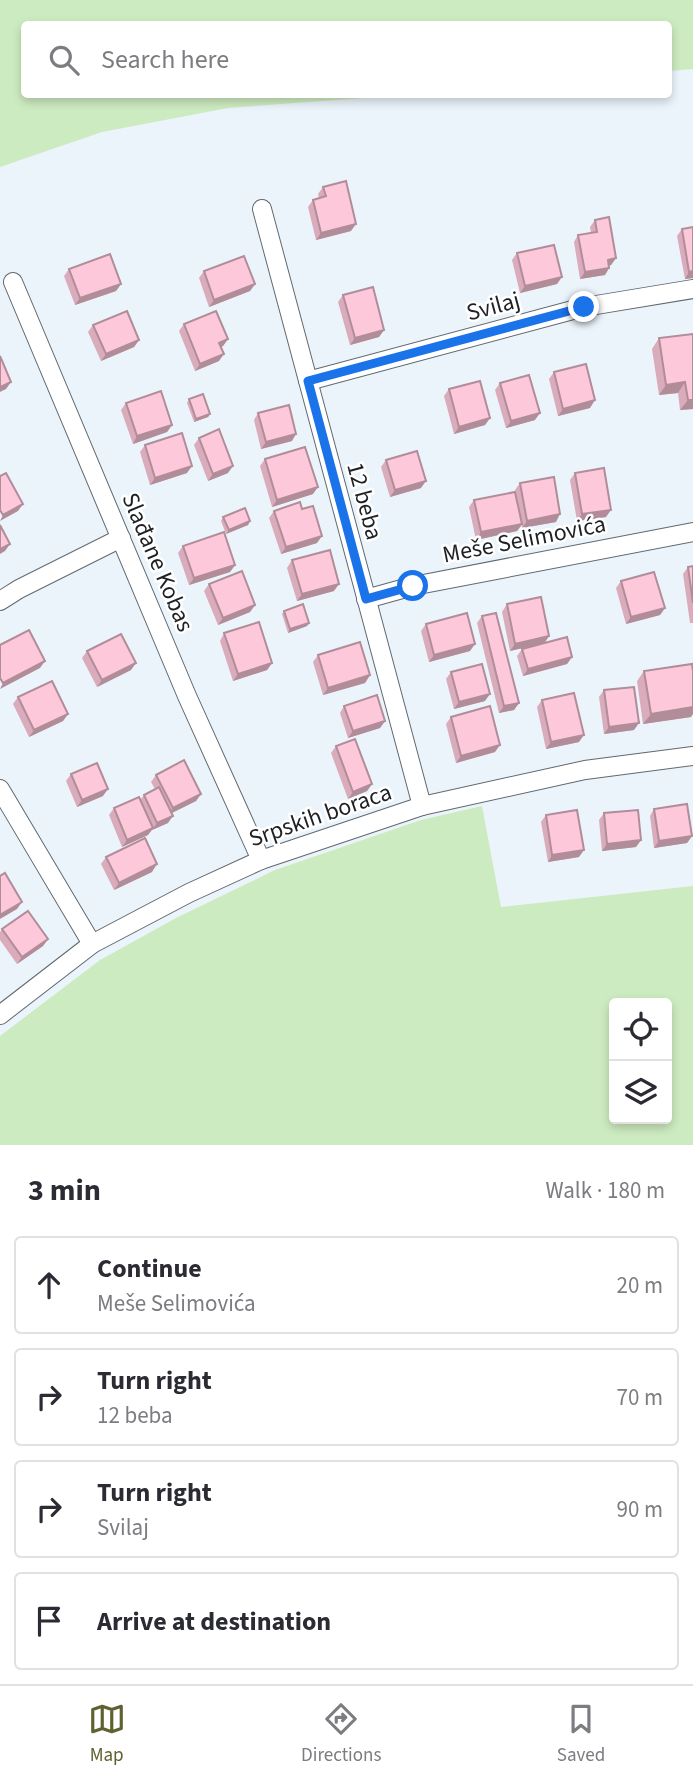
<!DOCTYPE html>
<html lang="en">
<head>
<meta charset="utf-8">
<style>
	body { margin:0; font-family:"Source Sans 3",sans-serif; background:#f7f7f7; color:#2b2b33 }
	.controls { position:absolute; right:21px; bottom:21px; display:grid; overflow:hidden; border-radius:7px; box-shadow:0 4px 10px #0003 }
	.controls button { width:63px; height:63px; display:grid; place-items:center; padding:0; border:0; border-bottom:2px solid #e1e1e2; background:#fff; color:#2b2b33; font:35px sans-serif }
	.stop { position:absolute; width:21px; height:21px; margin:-16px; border:5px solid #1a73e8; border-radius:50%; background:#fff }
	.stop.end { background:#1a73e8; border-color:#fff; box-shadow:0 2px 7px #0008 }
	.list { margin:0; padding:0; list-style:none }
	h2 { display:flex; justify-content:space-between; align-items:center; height:91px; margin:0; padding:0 28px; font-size:30px }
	h2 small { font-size:23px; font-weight:400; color:#7c7c81 }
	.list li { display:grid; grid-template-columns:46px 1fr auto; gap:21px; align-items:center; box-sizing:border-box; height:98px; margin:0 14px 14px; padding:0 14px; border:2px solid #e1e1e2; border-radius:7px }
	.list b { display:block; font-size:26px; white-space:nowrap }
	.list p { margin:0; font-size:23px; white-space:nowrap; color:#7c7c81 }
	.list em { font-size:23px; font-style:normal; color:#7c7c81 }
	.icon { flex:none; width:38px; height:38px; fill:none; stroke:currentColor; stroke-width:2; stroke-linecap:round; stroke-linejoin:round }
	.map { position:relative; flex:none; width:693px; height:1145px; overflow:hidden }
	.search { position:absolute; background:#fff; box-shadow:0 4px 10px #0003; left:21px; right:21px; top:21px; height:77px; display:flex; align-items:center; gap:18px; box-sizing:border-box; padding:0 24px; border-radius:7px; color:#7c7c81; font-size:26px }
	.sheet { height:539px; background:#fff }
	nav { display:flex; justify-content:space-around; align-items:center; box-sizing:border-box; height:98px; border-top:2px solid #e1e1e2; background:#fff; font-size:19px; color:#7c7c81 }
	nav a { display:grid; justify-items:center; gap:4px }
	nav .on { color:#5f612e }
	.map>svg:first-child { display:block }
	.green { fill:#cdebc0; fill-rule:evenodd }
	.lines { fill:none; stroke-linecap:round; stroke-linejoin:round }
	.minor-casing { stroke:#61696f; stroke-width:20 }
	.minor { stroke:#fff; stroke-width:18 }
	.wall { fill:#daacbb }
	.shaded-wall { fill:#b18c99 }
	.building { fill:#fdc8da; stroke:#b18c99; stroke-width:2 }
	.route { stroke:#1a73e8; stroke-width:9 }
	.labels { text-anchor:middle; stroke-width:5; stroke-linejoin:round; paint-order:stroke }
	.street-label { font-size:24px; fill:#1e2124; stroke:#fff }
</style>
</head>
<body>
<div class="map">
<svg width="693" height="1145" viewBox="0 0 693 1145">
	<rect width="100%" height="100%" fill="#ebf4fb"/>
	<g class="green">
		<path d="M0,0H693V69L669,71L668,24H24V94L406,95L228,108L102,132L0,167Z"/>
		<path d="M482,806L501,907L693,886V1145H0V1036L100,960L176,918L275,870L421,820ZM667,1003V1119H614V1003Z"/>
	</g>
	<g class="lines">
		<defs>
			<g id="minor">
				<path d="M262,209L422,806"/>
				<path d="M13,282L187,696L261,860"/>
				<path d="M308,381L584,307L693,289"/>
				<path d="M366,599L413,586L693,532"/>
				<path d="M0,601L19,589L121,538"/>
				<path d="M0,789L92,944"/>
				<path d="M0,1015L92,944L189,893L261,860L422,806L585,770L693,756"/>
			</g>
		</defs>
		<use href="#minor" class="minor-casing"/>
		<use href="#minor" class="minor"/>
	</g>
	<g class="wall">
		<path d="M323,187L351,231L316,240L308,207L313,200L319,198L318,194Z"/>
		<path d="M595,220L616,258L611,265L609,266V268L605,275L580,279L574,242L578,235L591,233L590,227Z"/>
		<path d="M693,227V278L685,279L677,236L682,229Z"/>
		<path d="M517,253L557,284L520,293L512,260Z"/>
		<path d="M69,269L121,284L116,291L75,305L64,276Z"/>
		<path d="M204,271L255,284L250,291L209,307L199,278Z"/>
		<path d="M343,295L384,330L379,337L350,345L338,302Z"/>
		<path d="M184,324L228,339L223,346L220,347L219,361L195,371L179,331Z"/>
		<path d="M93,325L139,340L134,347L101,361L88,332Z"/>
		<path d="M693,334V409L680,410L678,393L659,395L652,349L659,338Z"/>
		<path d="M554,372L590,408L558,416L549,379Z"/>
		<path d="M500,383L535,420L506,428L495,390Z"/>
		<path d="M449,389L490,418L485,425L454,434L444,396Z"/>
		<path d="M189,399L210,414L208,417L194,422L187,403Z"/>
		<path d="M126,403L172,425L167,432L133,444L121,410Z"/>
		<path d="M258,413L292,441L261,449L254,420Z"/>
		<path d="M199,438L228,473L208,481L194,445Z"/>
		<path d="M145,445L187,473L150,485L140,452Z"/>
		<path d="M265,459L313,494L272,507L260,466Z"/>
		<path d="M386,460L421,488L390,497L381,467Z"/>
		<path d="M575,473L606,517L577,521L570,480Z"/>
		<path d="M520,483L556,522L522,528V525L517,531L476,540L469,507L474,500L519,509L515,490Z"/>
		<path d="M302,509L317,543L281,554L269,518L274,511Z"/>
		<path d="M223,517L250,521L248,525L226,534L221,521Z"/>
		<path d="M183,546L235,565L230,572L189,585L178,553Z"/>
		<path d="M292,560L334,591L297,601L287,568Z"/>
		<path d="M693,566V623H690L683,574L688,567Z"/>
		<path d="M621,581L665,608L660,615L626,624L616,588Z"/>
		<path d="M209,584L255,605L250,612L218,625L204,591Z"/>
		<path d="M507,604L549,636L545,643L572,657L567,664L523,676L517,656L522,649L535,645L510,651L502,612Z"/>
		<path d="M284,611L307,626L288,633L282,614Z"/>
		<path d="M482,616L519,703L514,710L499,713L477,623Z"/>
		<path d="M426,624L470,651L429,662L421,631Z"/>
		<path d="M224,633L272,663L267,670L233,681L220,641Z"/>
		<path d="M87,651L131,670L97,687L82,658Z"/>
		<path d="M318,655L370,675L365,683L323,695L313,662Z"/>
		<path d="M644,671L691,717L643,724L637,681Z"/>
		<path d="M451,672L485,701L454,709L446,679Z"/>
		<path d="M604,690L634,730L604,734L599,697Z"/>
		<path d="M18,697L68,714L63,721L29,737L13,704Z"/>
		<path d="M542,700L579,742L546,749L537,707Z"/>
		<path d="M344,706L385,721L380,728L348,738L340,713Z"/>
		<path d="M451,717L495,752L456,763L446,724Z"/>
		<path d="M336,746L372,784L367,791L348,799L331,753Z"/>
		<path d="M71,774L103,796L77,807L66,781Z"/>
		<path d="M156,775L201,794L196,801L171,813L168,823L152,830L148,835L122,847L109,815L114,808L140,800L144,795L155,789L151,782Z"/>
		<path d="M654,809L692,836L687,843L654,848L650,816Z"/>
		<path d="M604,813L641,840L636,847L602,851L599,820Z"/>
		<path d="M546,815L579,857L548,862L541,822Z"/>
		<path d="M106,857L152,872L114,890L101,864Z"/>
		<path d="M2,929L48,939L43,946L17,964L0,940V932Z"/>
	</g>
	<g class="shaded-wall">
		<path d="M356,224L351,231L316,240L321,233Z"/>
		<path d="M616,258L611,265L603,267L608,260Z"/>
		<path d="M609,268L605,275L580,279L585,272Z"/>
		<path d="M693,271V278L685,279L689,272Z"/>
		<path d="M562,277L557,284L520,293L525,286Z"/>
		<path d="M121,284L116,291L75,305L80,298Z"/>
		<path d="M255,284L250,291L209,307L214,300Z"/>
		<path d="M384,330L379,337L350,345L355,338Z"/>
		<path d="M228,339L223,346L214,350L219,343Z"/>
		<path d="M139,340L134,347L101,361L106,354Z"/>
		<path d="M224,354L219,361L195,371L200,364Z"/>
		<path d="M11,382L6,389L0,392V387Z"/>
		<path d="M685,382L678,393L659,395L666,385Z"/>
		<path d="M595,400L590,408L558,416L563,409Z"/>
		<path d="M688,400H693V409L680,410Z"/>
		<path d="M540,413L535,420L506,428L511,421Z"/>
		<path d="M210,414L208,417L194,422L196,419Z"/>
		<path d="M490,418L485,425L454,434L459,427Z"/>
		<path d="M172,425L167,432L133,444L137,436Z"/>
		<path d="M296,434L292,441L261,449L266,442Z"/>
		<path d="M192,466L187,473L150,485L155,478Z"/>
		<path d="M233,466L228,473L208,481L213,474Z"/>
		<path d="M426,481L421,488L390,497L395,490Z"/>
		<path d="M318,487L313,494L272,507L277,500Z"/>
		<path d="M23,504L18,511L0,521L3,515Z"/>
		<path d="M611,510L606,517L577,521L582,514Z"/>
		<path d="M560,514L556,522L522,528L527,521Z"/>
		<path d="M250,521L248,525L226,534L229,530Z"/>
		<path d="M522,524L517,531L476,540L481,532Z"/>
		<path d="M322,536L317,543L281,554L286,547Z"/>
		<path d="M10,544L5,551L0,554V549Z"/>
		<path d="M235,565L230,572L189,585L194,578Z"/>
		<path d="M339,584L334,591L297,601L302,594Z"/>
		<path d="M255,605L250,612L218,625L223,618Z"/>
		<path d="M665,608L660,615L626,624L631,617Z"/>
		<path d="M309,623L307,626L288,633L290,629Z"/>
		<path d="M549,636L544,643L510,651L515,644Z"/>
		<path d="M475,644L470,651L429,662L434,655Z"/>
		<path d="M572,657L567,664L523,676L528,669Z"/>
		<path d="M45,661L40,668L0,689L3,683Z"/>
		<path d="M136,663L131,670L97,687L102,680Z"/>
		<path d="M272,663L267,670L233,681L238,674Z"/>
		<path d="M370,675L365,683L323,695L328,688Z"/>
		<path d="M490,694L485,701L454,709L459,702Z"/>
		<path d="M519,703L514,710L499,713L504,706Z"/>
		<path d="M693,707V714L691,717L643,724L651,714Z"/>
		<path d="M68,714L63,721L29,737L34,730Z"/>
		<path d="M385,721L380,728L348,738L353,731Z"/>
		<path d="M639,723L634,730L604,734L609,727Z"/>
		<path d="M584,735L579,742L546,749L551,742Z"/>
		<path d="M500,745L495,752L456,763L461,756Z"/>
		<path d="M372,784L367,791L348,799L353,792Z"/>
		<path d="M108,789L103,796L77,807L82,800Z"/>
		<path d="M201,794L196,801L168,815L173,808Z"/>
		<path d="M173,816L168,823L152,830L157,823Z"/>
		<path d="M153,828L148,835L122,847L127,840Z"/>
		<path d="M692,836L687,843L654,848L659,841Z"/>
		<path d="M641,840L636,847L602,851L607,844Z"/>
		<path d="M584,850L579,857L548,862L552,855Z"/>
		<path d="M157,864L152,872L114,890L119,883Z"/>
		<path d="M22,902L17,909L0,919V915Z"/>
		<path d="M48,939L43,946L17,964L22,957Z"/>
	</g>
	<g class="building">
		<path d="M346,181L356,224L321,233L313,200L326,196L323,187Z"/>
		<path d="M609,217L616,258L608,260L609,268L585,272L578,235L597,232L595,220Z"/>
		<path d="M693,227V271L689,272L682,229Z"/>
		<path d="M554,245L562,277L525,286L517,253Z"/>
		<path d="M110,254L121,284L80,298L69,269Z"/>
		<path d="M244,256L255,284L214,300L204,271Z"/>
		<path d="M373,287L384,330L355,338L343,295Z"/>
		<path d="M127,311L139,340L106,354L93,325Z"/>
		<path d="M216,311L228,339L219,343L224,354L200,364L184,324Z"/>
		<path d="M693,334V400H688L685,382L666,385L659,338Z"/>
		<path d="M0,356L11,382L0,387Z"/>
		<path d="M586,364L595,400L563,409L554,372Z"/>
		<path d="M529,375L540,413L511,421L500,383Z"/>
		<path d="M480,381L490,418L459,427L449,389Z"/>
		<path d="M161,391L172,425L137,436L126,403Z"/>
		<path d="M203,394L210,414L196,419L189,399Z"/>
		<path d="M289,405L296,434L266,442L258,413Z"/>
		<path d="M219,429L233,466L213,474L199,438Z"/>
		<path d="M182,433L192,466L155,478L145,445Z"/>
		<path d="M305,447L318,487L277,500L265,459Z"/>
		<path d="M417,451L426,481L395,490L386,460Z"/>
		<path d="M604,468L611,510L582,514L575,473Z"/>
		<path d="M6,473L23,504L3,515L0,510V476Z"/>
		<path d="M554,477L560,514L527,521L520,483Z"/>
		<path d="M515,492L522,524L481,532L474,500Z"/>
		<path d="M300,502L302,509L313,506L322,536L286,547L274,511Z"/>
		<path d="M245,508L250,521L229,530L223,517Z"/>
		<path d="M0,525L10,544L0,549Z"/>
		<path d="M224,532L235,565L194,578L183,546Z"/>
		<path d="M330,550L339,584L302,594L292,560Z"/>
		<path d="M693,566V603L688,567Z"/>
		<path d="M242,571L255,605L223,618L209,584Z"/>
		<path d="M654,572L665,608L631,617L621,581Z"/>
		<path d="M541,597L549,636L515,644L507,604Z"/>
		<path d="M303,604L309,623L290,629L284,611Z"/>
		<path d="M467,613L475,644L434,655L426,624Z"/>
		<path d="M496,613L519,703L504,706L482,616Z"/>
		<path d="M259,622L272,663L238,674L224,633Z"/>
		<path d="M29,630L45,661L3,683L0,678V645Z"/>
		<path d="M121,634L136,663L102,680L87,651Z"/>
		<path d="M567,637L572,657L528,669L522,649Z"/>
		<path d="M360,642L370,675L328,688L318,655Z"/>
		<path d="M482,664L490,694L459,702L451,672Z"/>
		<path d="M692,664L693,671V707L651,714L644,671Z"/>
		<path d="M52,681L68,714L34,730L18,697Z"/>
		<path d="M634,687L639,723L609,727L604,690Z"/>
		<path d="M574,693L584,735L551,742L542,700Z"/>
		<path d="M377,695L385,721L353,731L344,706Z"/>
		<path d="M490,706L500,745L461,756L451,717Z"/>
		<path d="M355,739L372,784L353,792L336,746Z"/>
		<path d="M184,760L201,794L173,808L156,775Z"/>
		<path d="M97,763L108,789L82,800L71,774Z"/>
		<path d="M159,787L173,816L157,823L144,795Z"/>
		<path d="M139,797L153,828L127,840L114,808Z"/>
		<path d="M687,804L692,836L659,841L654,809Z"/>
		<path d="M577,810L584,850L552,855L546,815Z"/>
		<path d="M638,810L641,840L607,844L604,813Z"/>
		<path d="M145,838L157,864L119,883L106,857Z"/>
		<path d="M5,873L22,902L0,915V876Z"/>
		<path d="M28,911L48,939L22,957L2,929Z"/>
	</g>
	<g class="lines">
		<path class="route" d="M413,586L366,599L308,381L584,307"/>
	</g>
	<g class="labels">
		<g class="street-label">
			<text transform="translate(493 306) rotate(-15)" y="8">Svilaj</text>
			<text transform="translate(365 501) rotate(75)" y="8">12 beba</text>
			<text transform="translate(524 539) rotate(-11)" y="8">Meše Selimovića</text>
			<text transform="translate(158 562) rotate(67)" y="8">Slađane Kobas</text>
			<text transform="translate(320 815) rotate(-19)" y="8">Srpskih boraca</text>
		</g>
	</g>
</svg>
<div class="controls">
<button><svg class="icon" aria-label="locate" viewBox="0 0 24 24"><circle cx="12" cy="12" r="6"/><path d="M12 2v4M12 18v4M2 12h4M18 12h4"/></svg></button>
<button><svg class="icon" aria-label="layers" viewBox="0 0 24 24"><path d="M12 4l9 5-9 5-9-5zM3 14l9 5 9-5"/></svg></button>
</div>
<div class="stop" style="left:413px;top:586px"></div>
<div class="stop end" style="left:584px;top:307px"></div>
<div class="search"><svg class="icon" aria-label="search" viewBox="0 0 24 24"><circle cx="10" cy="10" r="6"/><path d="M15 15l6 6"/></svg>Search here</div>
</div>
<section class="sheet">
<h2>3 min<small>Walk · 180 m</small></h2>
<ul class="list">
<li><svg class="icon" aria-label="ahead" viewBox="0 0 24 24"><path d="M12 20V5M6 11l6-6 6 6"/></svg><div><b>Continue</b><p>Meše Selimovića</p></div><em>20 m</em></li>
<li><svg class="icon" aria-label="right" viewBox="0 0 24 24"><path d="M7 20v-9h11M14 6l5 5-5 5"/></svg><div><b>Turn right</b><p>12 beba</p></div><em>70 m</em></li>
<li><svg class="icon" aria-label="right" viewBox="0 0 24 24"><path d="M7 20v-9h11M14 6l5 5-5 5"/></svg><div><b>Turn right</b><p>Svilaj</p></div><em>90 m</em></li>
<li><svg class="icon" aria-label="arrive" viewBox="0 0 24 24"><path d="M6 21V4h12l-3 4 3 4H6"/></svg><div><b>Arrive at destination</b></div></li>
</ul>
</section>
<nav>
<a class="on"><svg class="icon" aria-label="map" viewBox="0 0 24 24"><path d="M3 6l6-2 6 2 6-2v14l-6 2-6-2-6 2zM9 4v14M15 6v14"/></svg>Map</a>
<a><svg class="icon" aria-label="directions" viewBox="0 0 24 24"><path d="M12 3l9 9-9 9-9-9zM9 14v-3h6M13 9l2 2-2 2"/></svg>Directions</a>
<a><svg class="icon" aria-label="saved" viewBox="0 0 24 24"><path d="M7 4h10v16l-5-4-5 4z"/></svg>Saved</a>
</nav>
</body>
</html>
